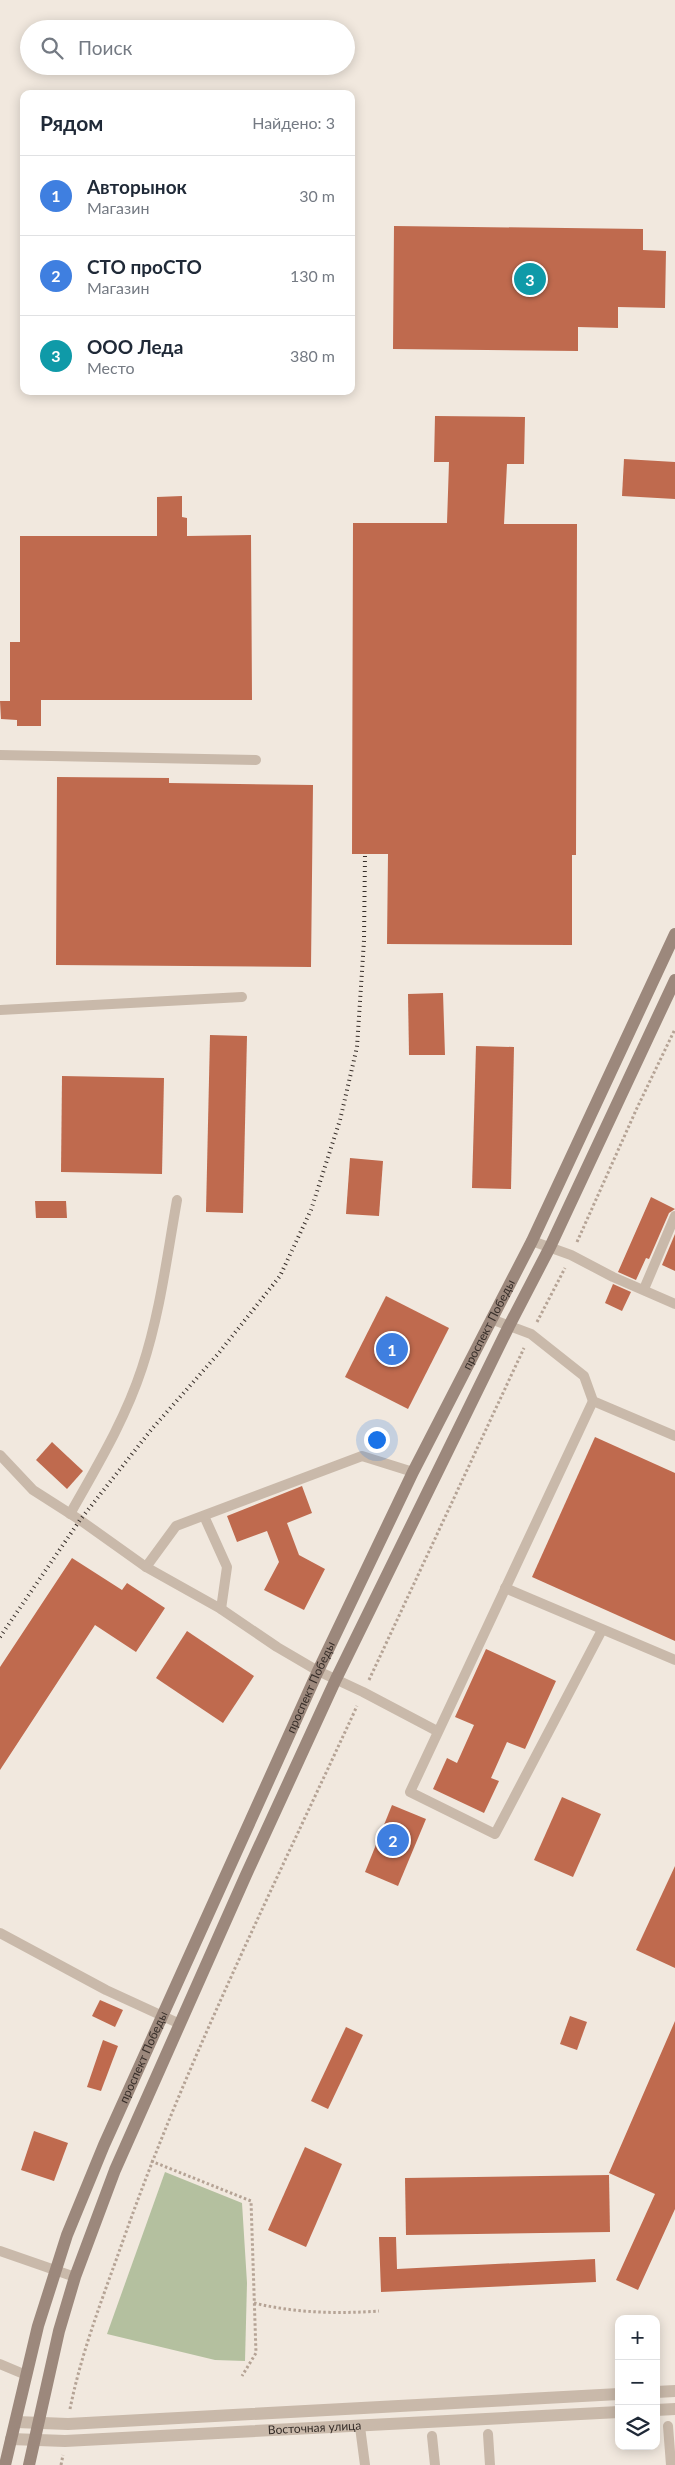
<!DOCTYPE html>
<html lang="ru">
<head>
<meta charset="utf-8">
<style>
	body { margin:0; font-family:Lato,sans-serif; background:#f6f6f7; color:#1f2937 }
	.controls { position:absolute; right:15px; bottom:15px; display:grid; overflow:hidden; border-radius:10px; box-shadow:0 2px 12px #0003 }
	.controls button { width:45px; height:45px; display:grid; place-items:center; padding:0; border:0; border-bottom:1px solid #e0e1e3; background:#fff; color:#1f2937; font:25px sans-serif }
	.you { position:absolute; left:376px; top:1439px; width:18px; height:18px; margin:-12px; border:4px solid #fff; border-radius:50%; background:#1a73e8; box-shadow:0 0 0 8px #1a73e833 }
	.badge { display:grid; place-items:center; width:32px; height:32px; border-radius:50%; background:#215256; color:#fff; font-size:16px; font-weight:700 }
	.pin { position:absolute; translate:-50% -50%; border:2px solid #fff; box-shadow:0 1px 5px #0006 }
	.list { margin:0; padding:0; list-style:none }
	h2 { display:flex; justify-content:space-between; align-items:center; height:65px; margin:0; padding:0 20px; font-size:21px }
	h2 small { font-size:16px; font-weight:400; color:#747a83 }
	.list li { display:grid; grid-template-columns:32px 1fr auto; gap:15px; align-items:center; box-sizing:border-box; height:80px; padding:0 20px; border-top:1px solid #e0e1e3 }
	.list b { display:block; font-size:19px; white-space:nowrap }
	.list p { margin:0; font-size:16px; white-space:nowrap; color:#747a83 }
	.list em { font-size:16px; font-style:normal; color:#747a83 }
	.icon { flex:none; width:28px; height:28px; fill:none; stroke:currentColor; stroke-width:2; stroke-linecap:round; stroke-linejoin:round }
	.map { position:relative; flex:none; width:675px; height:2465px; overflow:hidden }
	.search { position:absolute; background:#fff; box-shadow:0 2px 12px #0003; left:20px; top:20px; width:335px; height:55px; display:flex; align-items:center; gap:12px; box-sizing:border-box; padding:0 18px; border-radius:28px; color:#747a83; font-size:19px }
	.panel { position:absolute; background:#fff; box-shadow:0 2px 12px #0003; left:20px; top:90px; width:335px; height:305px; border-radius:10px }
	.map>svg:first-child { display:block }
	.green { fill:#b4c09f }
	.building { fill:#bf6a4e }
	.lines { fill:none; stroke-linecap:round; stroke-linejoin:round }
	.path { stroke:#b5a395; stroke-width:3; stroke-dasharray:2.5 2.5; stroke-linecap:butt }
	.lane { stroke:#c9b9aa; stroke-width:10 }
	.street { stroke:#c9b9aa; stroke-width:12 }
	.secondary { stroke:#9c887c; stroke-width:12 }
	.rail { stroke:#372e29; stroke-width:4; stroke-dasharray:1 4; stroke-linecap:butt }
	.labels { text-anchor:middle; stroke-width:4; stroke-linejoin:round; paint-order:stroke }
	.street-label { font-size:12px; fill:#372e29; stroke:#f9f2ea }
</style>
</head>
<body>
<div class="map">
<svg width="675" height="2465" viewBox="0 0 675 2465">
	<rect width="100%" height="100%" fill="#f1e8de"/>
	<path class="green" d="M165,2172L242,2203L247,2283L245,2361L215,2360L107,2334Z"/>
	<g class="building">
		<path d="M394,226L643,229V250L666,251L665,308L618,307V328L578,327V351L393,349Z"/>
		<path d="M435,416L525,417L524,464H507L504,524H577L576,855H572V945L387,944L388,854H352L353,523H447L449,462H434Z"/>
		<path d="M624,459L675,462V499L622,496Z"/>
		<path d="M182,496V517L187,518V536L251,535L252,700H41V726H17V720L1,719L0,701H10V642H20V536H157V497Z"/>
		<path d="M57,777L169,778V783L313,785L311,967L56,965Z"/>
		<path d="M443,993L445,1055H409L408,994Z"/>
		<path d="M210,1035L247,1036L243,1213L206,1212Z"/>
		<path d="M476,1046L514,1047L511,1189L472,1188Z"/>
		<path d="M62,1076L164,1078L162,1174L61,1172Z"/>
		<path d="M350,1158L383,1161L379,1216L346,1214Z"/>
		<path d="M651,1197L675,1209L669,1213L649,1259L646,1258L636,1280L618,1272Z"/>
		<path d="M35,1201H66L67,1218H36Z"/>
		<path d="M675,1234V1271L662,1265Z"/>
		<path d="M613,1284L631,1292L622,1311L605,1303Z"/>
		<path d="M386,1296L449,1328L408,1409L345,1377Z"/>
		<path d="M595,1437L675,1473V1641L532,1577Z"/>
		<path d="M52,1442L83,1471L67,1489L36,1460Z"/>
		<path d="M302,1486L312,1513L287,1523L299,1555L325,1569L304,1610L264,1590L279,1562L267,1531L237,1542L227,1516Z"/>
		<path d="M72,1558L122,1590L127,1583L165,1608L136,1652L95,1625L0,1770V1667Z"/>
		<path d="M187,1631L254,1676L223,1723L156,1678Z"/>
		<path d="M486,1649L556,1681L525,1749L507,1742L491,1778L499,1781L484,1813L433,1789L447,1758L457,1763L474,1725L455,1717Z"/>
		<path d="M562,1797L601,1814L573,1877L534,1860Z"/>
		<path d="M392,1805L426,1819L398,1886L365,1872Z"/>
		<path d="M675,1866V1968L636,1950Z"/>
		<path d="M100,2000L123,2010L115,2027L92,2016Z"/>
		<path d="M570,2016L587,2022L577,2050L560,2044Z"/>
		<path d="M675,2021V2209L638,2290L616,2280L655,2194L609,2173Z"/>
		<path d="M346,2027L363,2035L328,2109L311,2101Z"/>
		<path d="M103,2040L118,2046L101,2091L87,2087Z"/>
		<path d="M34,2131L68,2143L54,2181L21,2170Z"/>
		<path d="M305,2147L342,2164L306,2247L268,2230Z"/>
		<path d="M609,2175L610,2232L406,2235L405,2178Z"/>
		<path d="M379,2237H396L397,2269L595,2259L596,2282L381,2292Z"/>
	</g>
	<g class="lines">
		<g class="path">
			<path d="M577,1242L637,1108L675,1029"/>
			<path d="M537,1322L565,1268"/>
			<path d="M369,1680L524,1348"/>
			<path d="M151,2161L251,2201L256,2353L242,2376"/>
			<path d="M254,2303C296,2313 336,2314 379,2311"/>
			<path d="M70,2409C82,2349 105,2292 125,2235C189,2055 277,1880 357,1706"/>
			<path d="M61,2465L63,2455"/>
		</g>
		<g class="lane">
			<path d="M0,755L256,760"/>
			<path d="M0,1010L242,997"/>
			<path d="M532,1241L571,1255L613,1277L675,1304"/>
			<path d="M644,1289L675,1216"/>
			<path d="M491,1319L531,1334L584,1376L593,1401L675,1436"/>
			<path d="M593,1401L410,1792L495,1834L602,1630"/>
			<path d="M0,1455L33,1490L80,1520L146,1567L221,1609L277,1647L318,1671L363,1692L437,1731"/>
			<path d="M70,1514C97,1466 125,1420 142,1368C160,1314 167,1256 177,1200"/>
			<path d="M204,1516L227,1567L221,1609"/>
			<path d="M146,1567L176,1526L362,1456L413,1472"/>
			<path d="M505,1588L675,1660"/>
			<path d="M0,1933L106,1990L180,2024"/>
			<path d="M0,2251L75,2277"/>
			<path d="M0,2364L26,2375"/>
			<path d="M668,2426L671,2465"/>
			<path d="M360,2427L365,2465"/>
			<path d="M488,2434L490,2465"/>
			<path d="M432,2436L435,2465"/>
		</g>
		<g class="street">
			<path d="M656,2392L675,2391"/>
			<path d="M656,2410L675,2409"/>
			<path d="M16,2422L68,2424L619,2394"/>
			<path id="s1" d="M11,2439L65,2441L619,2412"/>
		</g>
		<g class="secondary">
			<path id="s2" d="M5,2465L38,2326L67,2235L104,2145L318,1671L413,1472L532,1241L675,934"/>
			<path d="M29,2465L59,2331L75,2277L115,2170L246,1875L336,1679L509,1326L550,1247L675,980"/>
		</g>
		<path class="rail" d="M0,1637L80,1520L151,1430L218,1354L280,1276L311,1210L340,1120L357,1047L364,941L365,854"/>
	</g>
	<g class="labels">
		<g class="street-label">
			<text dy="4" stroke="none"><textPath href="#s2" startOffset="1242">проспект Победы</textPath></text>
			<text dy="4" stroke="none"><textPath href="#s2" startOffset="838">проспект Победы</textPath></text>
			<text dy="4" stroke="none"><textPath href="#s2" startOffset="432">проспект Победы</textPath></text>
			<text dy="4" stroke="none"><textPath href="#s1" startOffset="304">Восточная улица</textPath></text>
		</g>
	</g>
</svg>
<div class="controls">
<button>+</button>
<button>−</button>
<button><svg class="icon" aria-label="layers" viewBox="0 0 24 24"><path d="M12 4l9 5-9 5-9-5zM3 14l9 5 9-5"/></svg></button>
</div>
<div class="you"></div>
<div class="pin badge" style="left:392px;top:1349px;background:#3f7fe0">1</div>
<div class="pin badge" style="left:393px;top:1840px;background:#3f7fe0">2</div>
<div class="pin badge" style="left:530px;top:279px;background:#0f9aa8">3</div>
<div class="search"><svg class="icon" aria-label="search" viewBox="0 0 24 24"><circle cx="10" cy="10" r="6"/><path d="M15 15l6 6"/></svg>Поиск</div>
<section class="panel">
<h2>Рядом<small>Найдено: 3</small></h2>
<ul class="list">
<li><span class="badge" style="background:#3f7fe0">1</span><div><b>Авторынок</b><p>Магазин</p></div><em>30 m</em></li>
<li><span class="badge" style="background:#3f7fe0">2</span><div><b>СТО проСТО</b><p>Магазин</p></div><em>130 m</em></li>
<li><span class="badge" style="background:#0f9aa8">3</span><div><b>ООО Леда</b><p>Место</p></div><em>380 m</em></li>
</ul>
</section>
</div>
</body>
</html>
